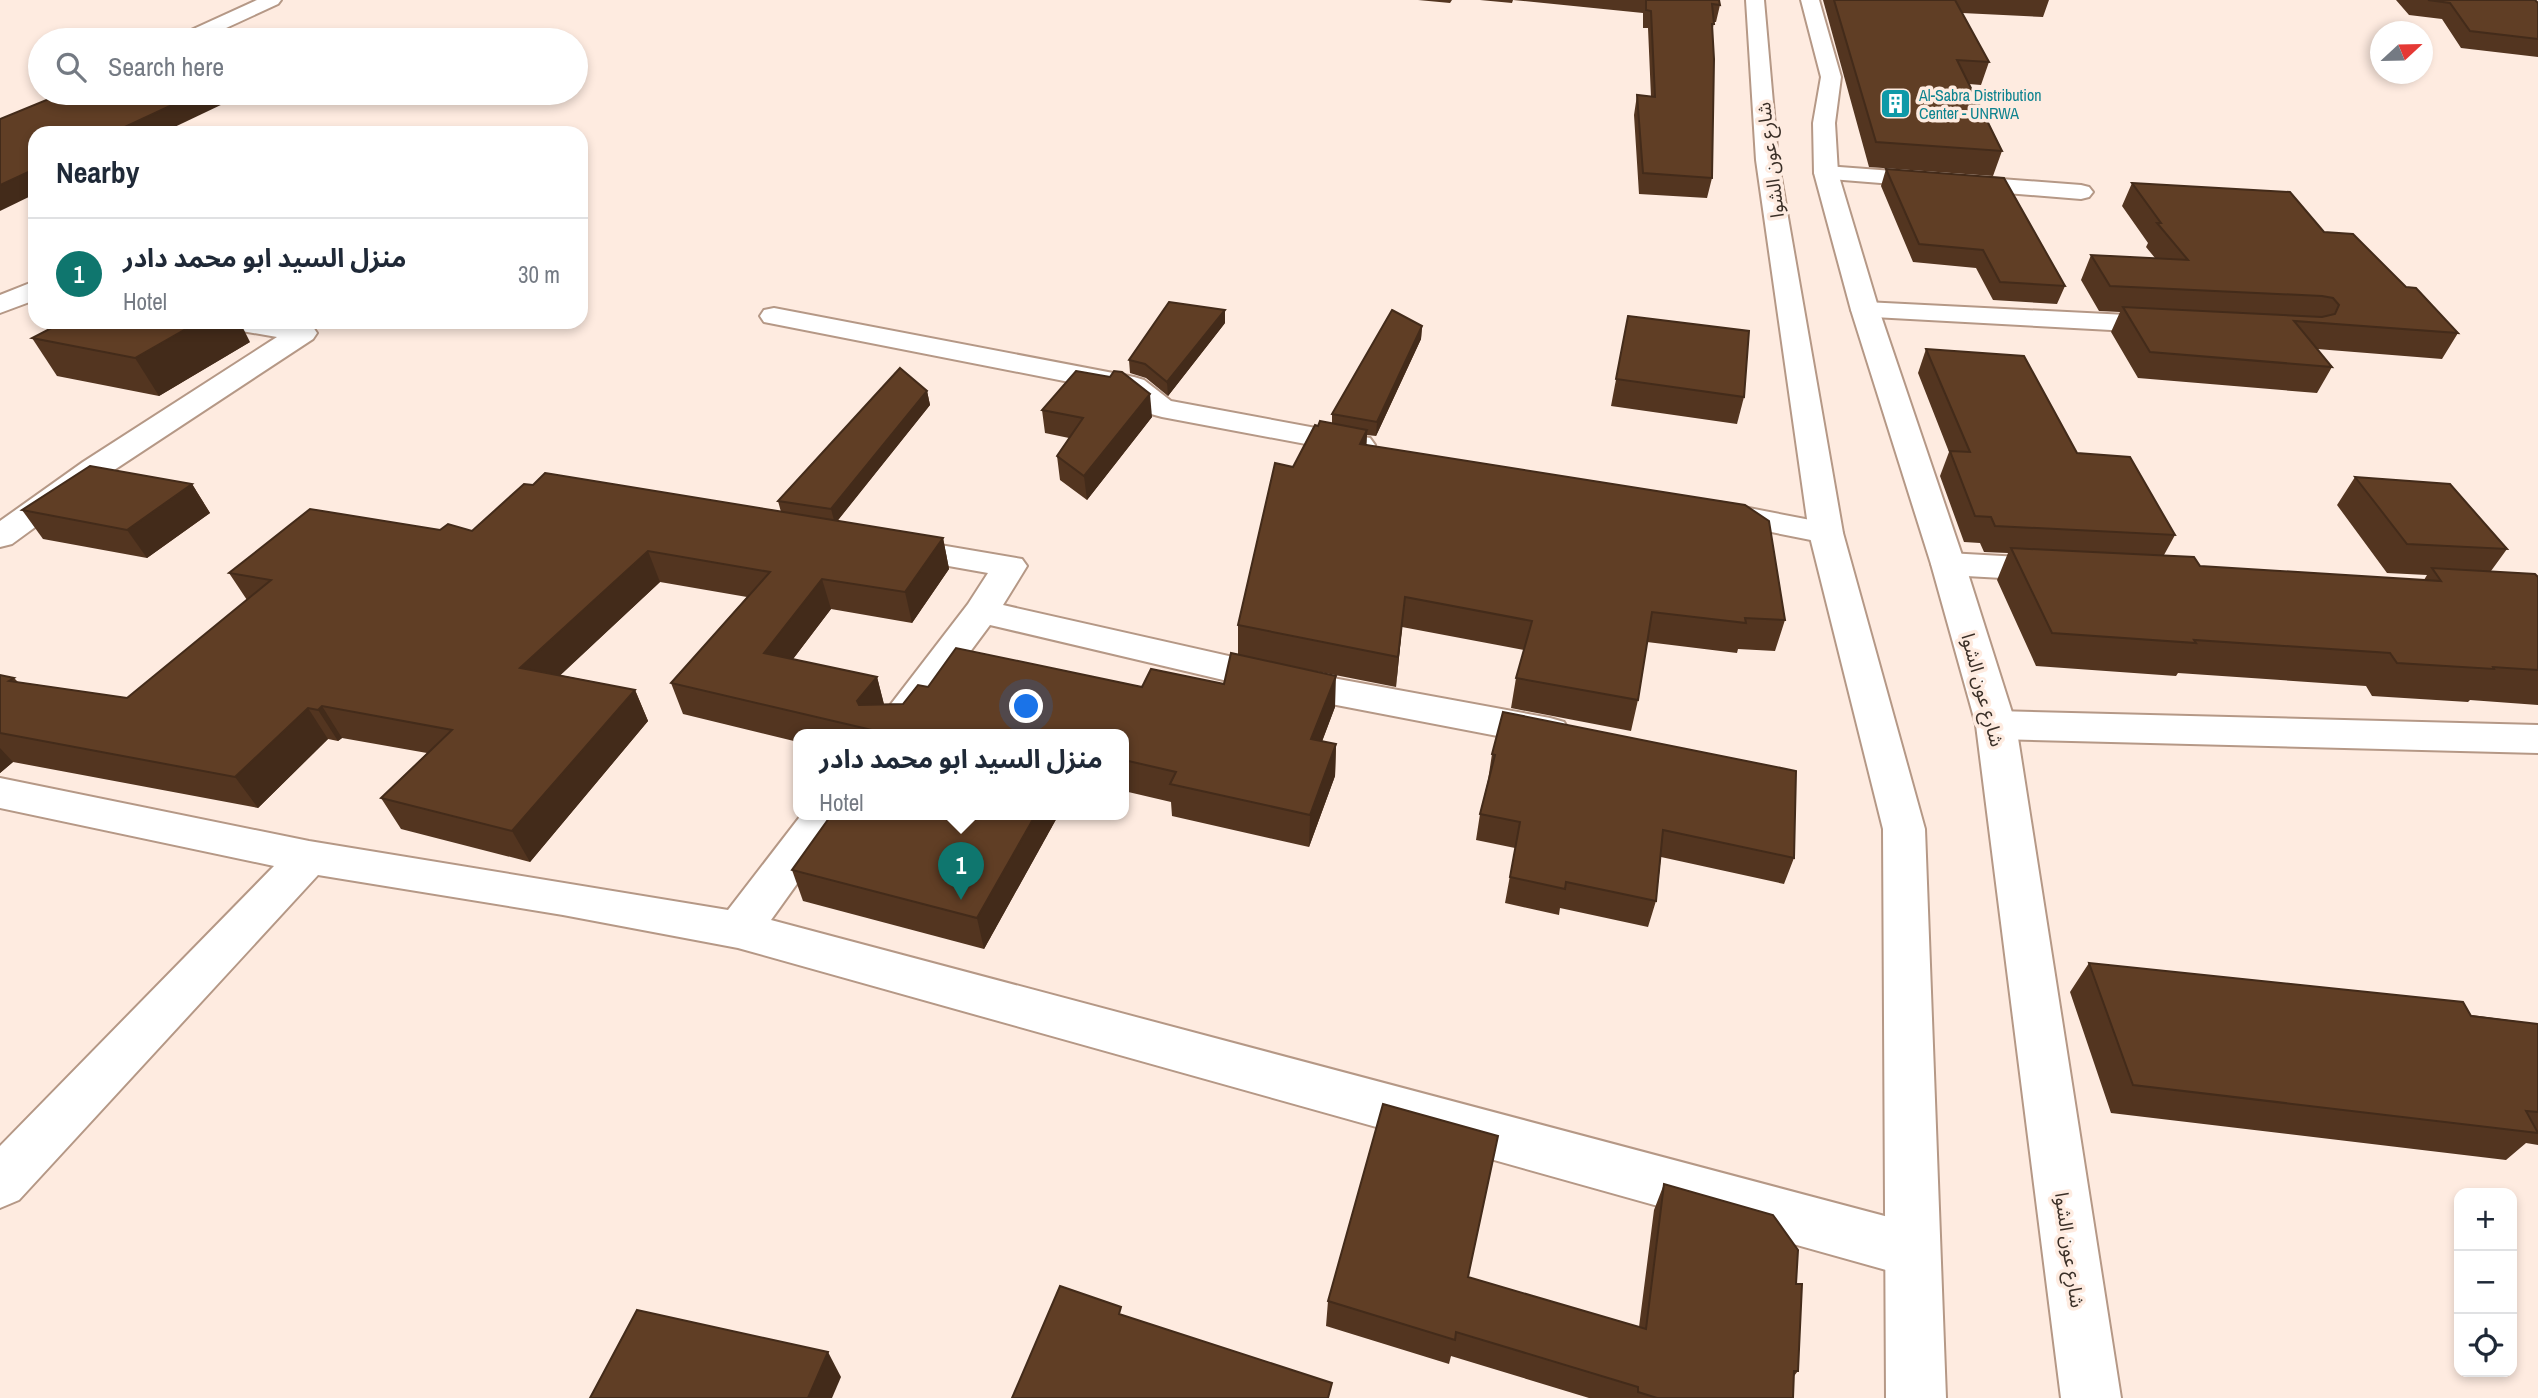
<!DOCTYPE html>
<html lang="en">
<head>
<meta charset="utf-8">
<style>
	body { margin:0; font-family:"Archivo Narrow","Noto Sans Arabic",sans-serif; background:#f2f2f3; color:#1f2937 }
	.controls { position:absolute; right:21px; bottom:21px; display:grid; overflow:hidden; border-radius:14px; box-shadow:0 4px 10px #0003 }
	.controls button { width:63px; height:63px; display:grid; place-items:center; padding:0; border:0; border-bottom:2px solid #e0e1e3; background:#fff; color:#1f2937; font:35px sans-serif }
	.compass { position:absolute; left:2370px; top:21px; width:63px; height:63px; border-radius:50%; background:#fff; box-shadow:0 4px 10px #0003; rotate:68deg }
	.you { position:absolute; left:1027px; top:707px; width:24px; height:24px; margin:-18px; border:5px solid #fff; border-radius:50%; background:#1a73e8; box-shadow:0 0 0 10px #1a73e833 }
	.badge { display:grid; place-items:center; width:46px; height:46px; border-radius:50%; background:#0f766e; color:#fff; font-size:23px; font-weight:700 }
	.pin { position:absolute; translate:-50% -58px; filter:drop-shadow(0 2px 4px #0008) }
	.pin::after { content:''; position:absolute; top:37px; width:24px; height:21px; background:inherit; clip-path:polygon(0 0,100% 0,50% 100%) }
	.popup { position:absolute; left:793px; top:729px; width:336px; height:91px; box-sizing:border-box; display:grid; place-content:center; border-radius:14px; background:#fff; filter:drop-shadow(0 2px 5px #0005); font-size:23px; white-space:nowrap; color:#747a83 }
	.popup b { font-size:26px; color:#1f2937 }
	.popup::after { content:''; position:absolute; left:50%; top:100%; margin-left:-14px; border:14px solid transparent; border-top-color:#fff }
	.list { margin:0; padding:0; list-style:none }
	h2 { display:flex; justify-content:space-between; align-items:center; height:91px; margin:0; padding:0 28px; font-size:30px }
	h2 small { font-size:23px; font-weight:400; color:#747a83 }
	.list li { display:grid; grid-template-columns:46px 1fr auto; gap:21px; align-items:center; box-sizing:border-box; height:112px; padding:0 28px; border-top:2px solid #e0e1e3 }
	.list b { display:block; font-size:26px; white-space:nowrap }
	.list p { margin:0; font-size:23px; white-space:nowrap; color:#747a83 }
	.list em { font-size:23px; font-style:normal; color:#747a83 }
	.icon { flex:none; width:38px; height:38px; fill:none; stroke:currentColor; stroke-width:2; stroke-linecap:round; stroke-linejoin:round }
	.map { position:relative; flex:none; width:2538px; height:1398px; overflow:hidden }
	.search { position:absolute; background:#fff; box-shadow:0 4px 10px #0003; left:28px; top:28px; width:560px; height:77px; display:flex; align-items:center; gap:18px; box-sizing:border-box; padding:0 24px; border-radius:38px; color:#747a83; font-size:26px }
	.panel { position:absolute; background:#fff; box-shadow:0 4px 10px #0003; left:28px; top:126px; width:560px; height:203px; border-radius:21px }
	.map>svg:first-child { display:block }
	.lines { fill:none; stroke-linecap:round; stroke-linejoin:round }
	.minor-casing { stroke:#b59886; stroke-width:4 }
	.major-casing { stroke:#b59886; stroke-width:4 }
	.minor { fill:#fff; fill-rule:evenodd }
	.major { fill:#fff; fill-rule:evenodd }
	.wall { fill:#533520 }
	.shaded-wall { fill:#432b1a }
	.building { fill:#603e25; stroke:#432b1a; stroke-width:2 }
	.labels { text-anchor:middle; stroke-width:7; stroke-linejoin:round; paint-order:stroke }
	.far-culture-label { font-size:16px; fill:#0d838f; stroke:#feebe0; text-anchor:start }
	.street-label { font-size:19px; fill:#3a2f27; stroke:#feebe0 }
</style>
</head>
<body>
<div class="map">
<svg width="2538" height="1398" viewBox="0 0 2538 1398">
	<rect width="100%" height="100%" fill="#feebe0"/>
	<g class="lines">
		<defs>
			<g id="minor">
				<path d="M257,0H281L278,4L200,40H175L178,36Z"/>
				<path d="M1826,166L2081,185L2089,187L2093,192L2089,197L2081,199L1818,178L1814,173L1818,168Z"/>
				<path d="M30,283L35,284V300L0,313V295Z"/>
				<path d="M1865,302L2167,317L2177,319L2181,325L2177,331L2167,333L1855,316L1851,310L1855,304Z"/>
				<path d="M774,308L1134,377L1144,380L1171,401L1359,436L1370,438L1375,445L1370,452L1359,454L1162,417L1151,414L1125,393L764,322L760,316L764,310Z"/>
				<path d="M220,322H286L313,327L317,333L313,339L105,476L12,544L0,547V521L83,462L277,337L224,328Z"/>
				<path d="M1718,502L1826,523L1838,526L1843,533L1838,540L1826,543L1706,519L1702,512L1706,505Z"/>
				<path d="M893,537L1022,559L1027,566L1003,605L1300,672L1550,718L1564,722L1570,732L1564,742L1550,746L1300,698L990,625L909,734H868L968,604L988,573L881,554L876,547L881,540Z"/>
				<path d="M1948,553L2054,559L2066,562L2071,570L2066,578L2054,581L1948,575L1936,571L1931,564L1936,557Z"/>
				<path d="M1996,711L2538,725V753L1996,739L1982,735L1976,725L1982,715Z"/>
				<path d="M0,778L309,841L728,910L802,814H847L771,920L1911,1223L1930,1231L1938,1250L1930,1269L1911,1277L738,948L563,915L318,875L19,1200L0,1208V1146L274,866L0,808Z"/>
			</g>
			<g id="major">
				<path d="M1746,0H1764L1778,160L1843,533L1925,829L1946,1398H1886L1883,829L1809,533L1756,160Z"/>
				<path d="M1801,0H1819L1841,77L1835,123L1838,173L1879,310L1965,564L2016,725L2121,1398H2061L1976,725L1931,564L1851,310L1814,173L1813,123L1821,77Z"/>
			</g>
		</defs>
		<use href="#minor" class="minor-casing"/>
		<use href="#major" class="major-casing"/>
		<use href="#minor" class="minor"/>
		<use href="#major" class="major"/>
	</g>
	<g class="wall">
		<path d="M1418,0H1452L1450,3Z"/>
		<path d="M1480,0H1719L1720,5L1716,22H1714L1712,33V178L1707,198L1639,194L1634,115L1637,95L1651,97L1648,28H1643V13L1513,0L1512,3Z"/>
		<path d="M1823,0H2049L2043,17L1962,13L1989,62L1981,85L1969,84L2002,151L1993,176L1869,167Z"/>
		<path d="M2396,0H2535L2538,3V57L2461,48L2442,19L2409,15Z"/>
		<path d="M1886,169L2065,286L2057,304L1993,300L1976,268L1913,262L1881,186Z"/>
		<path d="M2132,183L2324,232L2406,287L2458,333L2442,359L2317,349L2332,367L2317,393L2138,378L2111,332L2120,312L2099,311L2081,280L2091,255L2155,258L2146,247L2148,243L2122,206Z"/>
		<path d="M1628,316L1744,397L1737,424L1611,406Z"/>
		<path d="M1225,323L1168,396L1146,378L1130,373L1129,360Z"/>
		<path d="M1422,326L1421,339L1376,436L1367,435L1366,445L1785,620L1775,651L1738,649L1737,653L1647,642L1638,700L1631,731L1511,708L1516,678L1524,650L1402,627L1396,687L1274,663L1335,707L1322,741L1336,744L1335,776L1309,847L1172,816L1171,802L1124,791V734H798V742L683,714L671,683L747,597L660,582L560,675L635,690L648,721L530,862L401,829L381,798L427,753L342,738L338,741L328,739L258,808L13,762L0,773V675L14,678L18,682L127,698L247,600L229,573L440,530L472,531L533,485L781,512L778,501L927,391L930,405L837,521L943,538L949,569L912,623L831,609L793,659L877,677L884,705L903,704L928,687H1142L1224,684L1238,655V625L1293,467L1318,426L1332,423V414Z"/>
		<path d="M32,338L250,342L159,396L57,376Z"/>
		<path d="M1926,349L2077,453L2175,535L2164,555L2200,566L2424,580L2427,575L2387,573L2337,505L2355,477L2507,549L2491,571L2538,577V705L2470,700L2468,702L2372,696L2366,686L2178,673L2176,676L2036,666L1997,580L2008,553L1984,552L1980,543L1964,542L1940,476L1949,452L1918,373Z"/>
		<path d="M1042,410L1152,417L1087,500L1060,480L1057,456L1069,438L1045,433Z"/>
		<path d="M192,484L210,513L147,558L43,539L22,510Z"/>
		<path d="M1492,754L1794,858L1784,884L1661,857L1656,901L1648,927L1560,908L1559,915L1505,903L1515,848L1476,840L1480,814L1488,780Z"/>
		<path d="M1059,814L984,949L803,901L792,870Z"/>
		<path d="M2089,963L2538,1024V1145L2526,1143L2506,1160L2111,1113L2070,992Z"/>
		<path d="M1664,1184L1796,1284L1798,1371L1794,1376L1793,1398H1589L1451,1356L1449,1364L1326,1326L1328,1301L1468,1277L1639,1327L1654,1210Z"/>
	</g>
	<g class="shaded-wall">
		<path d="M198,93H246L162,133H112Z"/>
		<path d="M35,169V194L0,211V185Z"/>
		<path d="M1225,310V323L1168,396L1167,382Z"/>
		<path d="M198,322H240L250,342L159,396L135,358Z"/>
		<path d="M1422,326L1421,339L1376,436L1377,422Z"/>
		<path d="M927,391L930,405L835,524L831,509Z"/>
		<path d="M1150,394L1152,417L1087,500L1084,476Z"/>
		<path d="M1367,430L1366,458L1360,444Z"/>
		<path d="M192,484L210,513L147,558L127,530Z"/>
		<path d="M943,538L949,569L912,623L905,592Z"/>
		<path d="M648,551L660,582L535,699L520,668Z"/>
		<path d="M822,579L831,609L774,684L764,653Z"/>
		<path d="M1405,597L1396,687L1398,657Z"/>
		<path d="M1336,676L1335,707L1311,771V739Z"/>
		<path d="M877,677L885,708L869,729L857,701Z"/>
		<path d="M635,690L648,721L530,862L512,831Z"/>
		<path d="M322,706L342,738L338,741L318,710Z"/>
		<path d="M308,708L328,739L258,808L235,777Z"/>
		<path d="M1336,744L1335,776L1309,847L1310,815Z"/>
		<path d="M0,748L13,762L0,773Z"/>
		<path d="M1036,814H1059L984,949L977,918Z"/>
		<path d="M828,1352L841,1377L832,1398H808Z"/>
	</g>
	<g class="building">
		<path d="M1646,0H1719L1720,5L1712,4L1714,24H1712L1714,59L1712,178L1643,173L1637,95L1655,97L1651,11L1646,10Z"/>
		<path d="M1834,0H1955L1989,62L1957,60L2002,151L1876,142Z"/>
		<path d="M2428,0H2535L2538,3V39L2470,31L2450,3Z"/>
		<path d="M80,93H198L112,133H35V169L0,185V119L61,94L75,95Z"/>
		<path d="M1886,169L2004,178L2065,286L2000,282L1983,250L1919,244Z"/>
		<path d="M2132,183L2290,192L2324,232L2353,234L2406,287L2416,288L2458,333L2294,321L2332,367L2150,352L2123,307L2322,317L2335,314L2339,305L2333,298L2322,296L2110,286L2091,255L2188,260L2157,223H2161Z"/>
		<path d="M1169,302L1225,310L1167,382L1145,364L1129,360Z"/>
		<path d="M1392,310L1422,326L1377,422L1332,414Z"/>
		<path d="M1628,316L1749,331L1744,397L1616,379Z"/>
		<path d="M63,322H198L135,358L32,338Z"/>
		<path d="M1926,349L2024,356L2077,453L2130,457L2175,535L1995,526L1991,517L1975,516L1950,451L1970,452Z"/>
		<path d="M900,368L927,391L831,509L778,501Z"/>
		<path d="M1076,371L1110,377L1114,371L1122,372L1150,394L1084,476L1057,456L1083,418L1042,410Z"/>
		<path d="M1320,421L1367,430L1360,444L1745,505L1769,521L1785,620L1745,618L1746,623L1652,612L1638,700L1516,678L1532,621L1405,597L1398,657L1238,625L1275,463L1293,467L1315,425L1318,426Z"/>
		<path d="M90,466L192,484L127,530L22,510Z"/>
		<path d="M545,473L943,538L905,592L822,579L764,653L877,677L857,701L859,705L903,704L918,685L928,687L956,648L1142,687L1151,669L1224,684L1231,653L1336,676L1311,739L1336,744L1310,815L1170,784L1176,772L1124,760V734H889L671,683L770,572L648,551L520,668L635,690L512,831L381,798L452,730L322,706L318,710L308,708L235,777L0,733V675L14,678L9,681L127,698L271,580L229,573L310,509L440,530L448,524L472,531L524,484L533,485Z"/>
		<path d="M2355,477L2450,484L2507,549L2407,544Z"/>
		<path d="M2011,548L2194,557L2200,566L2441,581L2432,568L2535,574L2538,577V670L2493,667L2494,669L2397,663L2390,653L2194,640L2196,643L2052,633Z"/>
		<path d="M1503,712L1796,771L1794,858L1663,830L1656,901L1566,882L1565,889L1510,877L1520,822L1480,814L1495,755L1492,754Z"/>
		<path d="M832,814H1036L977,918L792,870Z"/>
		<path d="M2089,963L2463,1002L2471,1016L2538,1024V1112L2526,1111L2538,1133L2133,1085Z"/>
		<path d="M1383,1104L1498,1136L1468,1277L1646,1329L1664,1184L1773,1215L1798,1250L1796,1284H1802L1798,1371H1794L1793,1398H1657L1638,1392V1387L1456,1332L1455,1340L1328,1301Z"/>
		<path d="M1060,1286L1121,1307L1119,1314L1332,1383L1328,1398H1012Z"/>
		<path d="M637,1310L828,1352L808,1398H590Z"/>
	</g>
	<defs>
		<symbol id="building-square" viewBox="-11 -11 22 22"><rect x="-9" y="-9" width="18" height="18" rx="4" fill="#0f9aa8" stroke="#feebe0"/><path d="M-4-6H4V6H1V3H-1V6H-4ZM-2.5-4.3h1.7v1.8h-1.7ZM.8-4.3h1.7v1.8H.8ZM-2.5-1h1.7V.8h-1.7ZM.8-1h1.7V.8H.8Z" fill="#fff"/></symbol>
	</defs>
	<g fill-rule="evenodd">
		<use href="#building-square" x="1878" y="86" width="35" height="35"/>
	</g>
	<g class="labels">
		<g class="far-culture-label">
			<text x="1919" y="101">Al-Sabra Distribution<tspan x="1919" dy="18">Center - UNRWA</tspan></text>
		</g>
		<g class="street-label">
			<text transform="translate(1770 160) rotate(-97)" y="7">شارع عون الشوا</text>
			<text transform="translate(1983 690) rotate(75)" y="7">شارع عون الشوا</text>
			<text transform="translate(2070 1250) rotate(82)" y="7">شارع عون الشوا</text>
		</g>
	</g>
</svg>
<div class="controls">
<button>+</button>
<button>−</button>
<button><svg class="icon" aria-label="locate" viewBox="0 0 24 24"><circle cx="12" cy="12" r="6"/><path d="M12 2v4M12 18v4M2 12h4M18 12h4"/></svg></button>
</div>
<svg class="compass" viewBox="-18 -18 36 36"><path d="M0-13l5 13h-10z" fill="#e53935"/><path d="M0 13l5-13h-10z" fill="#747a83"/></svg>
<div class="you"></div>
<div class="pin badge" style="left:961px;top:900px">1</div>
<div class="popup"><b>منزل السيد ابو محمد دادر</b>Hotel</div>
<div class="search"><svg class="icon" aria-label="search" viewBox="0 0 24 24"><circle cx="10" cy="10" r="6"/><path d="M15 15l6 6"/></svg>Search here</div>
<section class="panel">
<h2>Nearby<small></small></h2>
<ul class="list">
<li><span class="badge">1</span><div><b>منزل السيد ابو محمد دادر</b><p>Hotel</p></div><em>30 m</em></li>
</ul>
</section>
</div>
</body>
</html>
